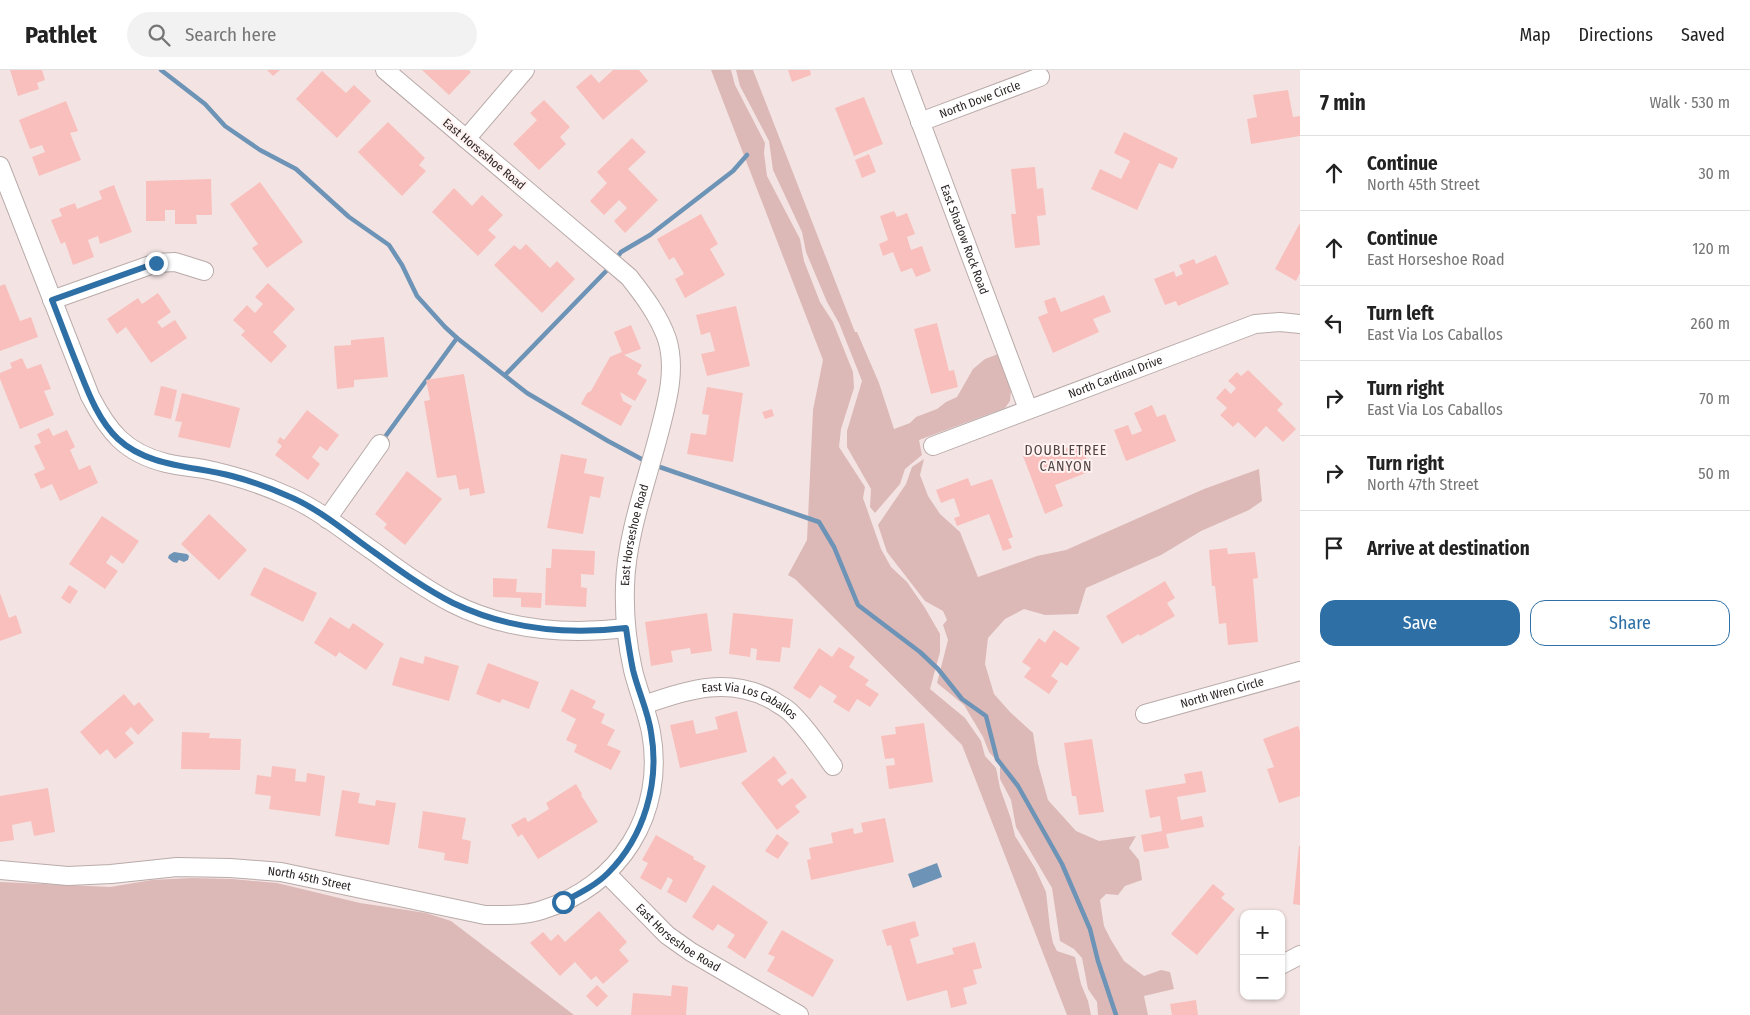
<!DOCTYPE html>
<html lang="en">
<head>
<meta charset="utf-8">
<style>
	body { margin:0; font-family:"Fira Sans Condensed",sans-serif; background:#f2f2f2; color:#222 }
	.controls { position:absolute; right:15px; bottom:15px; display:grid; overflow:hidden; border-radius:10px; box-shadow:0 1px 4px #0004 }
	.controls button { width:45px; height:45px; display:grid; place-items:center; padding:0; border:0; border-bottom:1px solid #e0e0e0; background:#fff; color:#222; font:25px sans-serif }
	.stop { position:absolute; width:15px; height:15px; margin:-11px; border:4px solid #2e70a6; border-radius:50%; background:#fff }
	.stop.end { background:#2e70a6; border-color:#fff; box-shadow:0 1px 5px #0008 }
	.list { margin:0; padding:0; list-style:none }
	h2 { display:flex; justify-content:space-between; align-items:center; height:65px; margin:0; padding:0 20px; font-size:21px }
	h2 small { font-size:16px; font-weight:400; color:#767676 }
	.list li { display:grid; grid-template-columns:32px 1fr auto; gap:15px; align-items:center; box-sizing:border-box; height:75px; padding:0 20px; border-top:1px solid #e0e0e0 }
	.list b { display:block; font-size:19px; white-space:nowrap }
	.list p { margin:0; font-size:16px; white-space:nowrap; color:#767676 }
	.list em { font-size:16px; font-style:normal; color:#767676 }
	.actions { display:flex; gap:10px; padding:15px 20px }
	.actions a { flex:1; padding:11px 0; border:1px solid #2e70a6; border-radius:15px; text-align:center; font-size:18px; color:#2e70a6 }
	.actions .main { background:#2e70a6; color:#fff }
	.icon { flex:none; width:28px; height:28px; fill:none; stroke:currentColor; stroke-width:2; stroke-linecap:round; stroke-linejoin:round }
	.map { position:relative; flex:none; width:1300px; height:945px; overflow:hidden }
	header { display:flex; align-items:center; gap:30px; box-sizing:border-box; height:70px; padding:0 25px; background:#fff; border-bottom:1px solid #e0e0e0 }
	header strong { font-size:24px }
	nav { display:flex; gap:28px; margin-inline-start:auto; font-size:18px }
	.search { width:350px; height:45px; background:#f2f2f2; display:flex; align-items:center; gap:12px; box-sizing:border-box; padding:0 18px; border-radius:28px; color:#767676; font-size:19px }
	main { display:flex }
	aside { flex:1; background:#fff }
	.map>svg:first-child { display:block }
	.green { fill:#dcb9b7 }
	.water { fill:#6d94b6 }
	.lines { fill:none; stroke-linecap:round; stroke-linejoin:round }
	.stream { stroke:#6d94b6; stroke-width:4.5 }
	.building { fill:#f9bfbc }
	.minor-casing { stroke:#b9abaa; stroke-width:20 }
	.minor { stroke:#fff; stroke-width:18 }
	.route { stroke:#2e70a6; stroke-width:6 }
	.labels { text-anchor:middle; stroke-width:4; stroke-linejoin:round; paint-order:stroke }
	.street-label { font-size:12px; fill:#2b2525; stroke:#fff2f1 }
	.neighbourhood-label { font-size:14px; letter-spacing:1px; fill:#514544; stroke:#fff2f1 }
</style>
</head>
<body>
<header>
<strong>Pathlet</strong>
<div class="search"><svg class="icon" aria-label="search" viewBox="0 0 24 24"><circle cx="10" cy="10" r="6"/><path d="M15 15l6 6"/></svg>Search here</div>
<nav><a>Map</a><a>Directions</a><a>Saved</a></nav>
</header>
<main>
<div class="map">
<svg width="1300" height="945" viewBox="0 0 1300 945">
	<rect width="100%" height="100%" fill="#f3e4e3"/>
	<g class="green">
		<path d="M711,0H731L735,15L765,73L764,83L767,106L800,169L804,191L820,232L833,252L853,302L854,318L841,359L839,377L865,417L863,428L881,479L891,497L907,512L925,538L940,564V582L930,619L965,648L981,671L985,686L996,698L1000,718L1011,749L1015,766L1035,798L1046,822L1050,858L1053,873L1057,881L1075,887L1081,914L1088,931L1091,945H1067L962,675L795,509L788,505L807,470L813,340L823,290Z"/>
		<path d="M736,0H753L855,262H857L879,313L894,359L910,353L916,347L937,339L946,332L957,327L973,299L985,289L998,284L1011,321L1010,331L1005,338L919,370L922,385L905,399L900,414L875,443L870,437L871,419L847,377V361L862,311L839,253L827,232L806,182L802,162L773,100L769,71L740,16Z"/>
		<path d="M924,389L920,405L928,426L940,444L960,462L978,507L1037,486L1066,480L1204,419L1259,399L1262,431L1249,440L1201,461L1161,485L1086,518L1078,544L1045,545L1024,539L1005,549L988,568L985,594L994,624L1010,642L1033,663L1038,694L1048,730L1076,761L1099,771L1136,766L1129,778L1139,790L1142,810L1125,816L1118,825L1106,824L1100,830L1104,856L1111,870L1124,891L1144,906L1161,900L1170,902L1174,919L1144,926L1148,945H1098L1097,932L1088,919L1082,888L1074,879L1060,871L1052,818L1016,757L1011,730L1000,709V694L989,682L983,667L964,635L937,613L948,570L943,555L947,550L943,541L925,531L887,482L878,455L906,414L912,397Z"/>
		<path d="M191,808L232,809L277,813L360,833L426,843L451,851L574,945H0V812L110,817L152,810Z"/>
	</g>
	<g class="water">
		<path d="M174,482L187,484L189,486L188,490L184,492L179,490L177,493L173,492L168,488L169,485Z"/>
		<path d="M937,793L942,807L913,818L908,804Z"/>
	</g>
	<g class="lines">
		<g class="stream">
			<path d="M161,0L205,34L225,56L260,80L296,99L349,147L389,175L402,195L417,226L445,257L457,268L527,323L608,371L647,392"/>
			<path d="M616,189L621,182L650,165L733,101L747,85"/>
			<path d="M505,305L611,196"/>
			<path d="M382,371L457,268"/>
			<path d="M654,395L819,452L834,477L858,535L920,582L938,599L962,629L986,646L997,689L1018,716L1062,794L1090,859L1098,891L1116,945"/>
		</g>
	</g>
	<g class="building">
		<path d="M10,0H42L45,10L37,13L39,19L18,26Z"/>
		<path d="M267,0H280L273,6Z"/>
		<path d="M422,0H469L471,2L449,25Z"/>
		<path d="M613,0H639L648,11L603,50L576,17L591,4L599,13Z"/>
		<path d="M788,0H810L811,5L792,12Z"/>
		<path d="M322,1L346,23L354,15L371,31L337,68L296,29Z"/>
		<path d="M1288,20L1293,47L1300,46V66L1251,74L1247,49L1257,47L1253,25Z"/>
		<path d="M864,27L883,74L854,86L835,38Z"/>
		<path d="M544,30L570,57L560,67L566,74L539,100L513,74L537,50L530,43Z"/>
		<path d="M66,31L78,61L70,63L81,90L39,106L32,87L45,82L42,75L30,79L19,50Z"/>
		<path d="M388,52L425,88L419,95L426,101L402,126L358,82Z"/>
		<path d="M1124,62L1178,88L1173,99L1159,93L1137,140L1091,119L1100,99L1121,109L1130,91L1114,83Z"/>
		<path d="M632,68L646,82L628,99L658,130L625,163L614,151L627,138L619,130L604,145L590,131L607,113L597,102Z"/>
		<path d="M869,84L876,102L862,108L855,90Z"/>
		<path d="M1035,97L1037,119L1043,118L1046,145L1037,146L1040,175L1015,178L1011,144H1016L1011,99Z"/>
		<path d="M211,109L212,145H196L197,154H175V140H165V151H146V111Z"/>
		<path d="M260,112L303,172L267,198L252,178L258,174L230,134Z"/>
		<path d="M114,115L132,162L100,174L98,166L88,170L94,187L73,195L65,172L61,174L51,150L62,146L59,139L75,133L77,139L102,129L99,121Z"/>
		<path d="M454,118L472,136L482,125L503,145L488,160L496,167L478,186L432,142Z"/>
		<path d="M894,141L897,147L907,143L915,164L907,167L911,180L922,176L931,201L916,207L912,198L901,202L893,182L883,186L879,174L888,170L880,146Z"/>
		<path d="M701,144L718,174L710,179L725,205L685,228L675,209L684,204L674,187L669,190L657,169Z"/>
		<path d="M1300,153V203L1296,211L1275,199Z"/>
		<path d="M526,174L550,198L557,191L575,209L542,243L494,195L514,175L520,180Z"/>
		<path d="M1216,185L1229,214L1178,236L1176,231L1165,235L1154,209L1174,201L1176,207L1183,204L1179,195L1194,189L1196,194Z"/>
		<path d="M268,213L295,239L273,262L287,276L271,293L241,265L245,261L233,250L247,235L255,243L263,234L255,227Z"/>
		<path d="M5,214L20,251L31,247L38,267L0,281V216Z"/>
		<path d="M158,223L171,242L157,252L162,258L175,250L187,268L151,293L126,257L117,264L107,249L138,228L142,234Z"/>
		<path d="M1104,225L1111,242L1093,249L1099,262L1053,283L1038,247L1048,243L1044,231L1055,227L1061,242Z"/>
		<path d="M736,236L750,296L707,306L701,284L715,281L710,262L701,265L696,245Z"/>
		<path d="M937,253L949,301L954,300L958,317L931,324L914,259Z"/>
		<path d="M631,255L641,279L624,285L642,295L637,304L647,310L635,331L620,322L623,331L632,336L621,356L581,334L587,323L591,321L610,287L622,282L614,262Z"/>
		<path d="M384,267L388,307L354,310V317L337,319L334,276L351,275V270Z"/>
		<path d="M22,288L27,299L41,294L51,319L44,321L54,345L20,359L0,309V303L12,298L10,293Z"/>
		<path d="M1248,300L1283,334L1277,340L1296,359L1283,372L1266,356L1255,368L1238,352L1233,357L1220,345L1227,338L1216,328L1225,318L1231,324L1236,318L1228,311L1237,302L1241,306Z"/>
		<path d="M464,304L485,423L470,426L469,418L459,420L456,405L437,408L424,331L430,330L426,310Z"/>
		<path d="M161,316L177,320L171,349L154,345Z"/>
		<path d="M707,317L743,323L733,392L687,384L691,363L706,365L709,345L702,344Z"/>
		<path d="M182,323L240,338L230,378L178,367L182,352L175,351Z"/>
		<path d="M1152,335L1157,347L1165,344L1176,371L1126,391L1114,360L1128,355L1132,365L1142,361L1134,343Z"/>
		<path d="M772,339L774,346L765,349L762,342Z"/>
		<path d="M307,340L339,365L327,381L320,376L312,387L320,394L308,410L275,385L282,376L277,372L280,367L284,370Z"/>
		<path d="M49,358L53,366L67,360L75,377L70,380L79,400L90,395L98,413L60,431L52,414L41,419L34,404L45,399L34,376L41,373L37,364Z"/>
		<path d="M1080,373L1091,401L1055,415L1063,436L1045,444L1023,386L1041,380L1043,387Z"/>
		<path d="M561,384L587,389L584,403L604,407L600,428L590,426L583,464L547,458Z"/>
		<path d="M407,401L442,429L405,475L384,458L387,454L375,444Z"/>
		<path d="M968,408L971,416L992,409L1013,467L1008,469L1012,478L1003,481L989,444L957,456L954,448L960,446L954,428L941,433L936,420Z"/>
		<path d="M209,444L247,480L219,510L181,474Z"/>
		<path d="M102,446L139,471L123,494L111,485L106,493L118,501L105,519L69,494Z"/>
		<path d="M1227,478L1228,484L1255,482L1258,508L1253,509L1258,572L1228,575L1226,553L1219,554L1215,516H1212L1209,480Z"/>
		<path d="M552,479L595,481L594,505L581,504V517L587,518L586,537L545,535L546,498H551Z"/>
		<path d="M264,497L317,523L303,552L250,525Z"/>
		<path d="M493,508L517,509L516,522L542,523L541,538L521,537V528L493,527Z"/>
		<path d="M1165,511L1175,528L1167,533L1175,546L1140,566L1139,564L1122,574L1106,546Z"/>
		<path d="M69,515L78,521L70,534L61,528Z"/>
		<path d="M0,523L9,548L16,545L22,563L0,571Z"/>
		<path d="M707,543L712,581L691,584L690,578L671,581L673,592L651,596L645,552Z"/>
		<path d="M733,543L793,549L790,578L782,577L780,592L756,590L757,579L751,578L750,587L729,584Z"/>
		<path d="M330,547L349,559L353,553L384,574L366,600L339,582L336,587L314,573Z"/>
		<path d="M1054,560L1080,578L1067,596L1061,592L1051,606L1058,611L1049,624L1024,607L1031,598L1022,592L1039,568L1045,573Z"/>
		<path d="M839,577L855,587L849,597L869,610L865,615L879,624L870,637L857,629L849,642L833,632L837,626L820,615L810,629L793,618L819,578L832,587Z"/>
		<path d="M425,586L459,596L449,631L392,615L400,587L423,594Z"/>
		<path d="M488,593L539,612L529,639L502,629L500,633L476,624Z"/>
		<path d="M571,619L596,631L592,638L605,644L601,653L615,660L607,675L621,681L611,700L574,682L577,675L566,670L576,649L561,641Z"/>
		<path d="M124,624L134,636L139,632L154,650L138,665L131,657L125,663L134,673L115,689L107,679L100,685L80,662Z"/>
		<path d="M737,641L747,682L680,698L670,655L693,650L696,664L718,659L715,647Z"/>
		<path d="M924,653L933,712L889,719L886,696L895,695L894,688L885,689L881,666L896,664L895,657Z"/>
		<path d="M1298,656L1300,661V726L1279,733L1267,699L1274,697L1263,669Z"/>
		<path d="M182,662L210,663L209,668L241,669L240,700L181,699Z"/>
		<path d="M1092,669L1104,742L1079,745L1076,726H1072L1064,673Z"/>
		<path d="M774,686L787,703L777,710L782,716L792,708L807,727L795,736L800,742L777,760L741,713Z"/>
		<path d="M272,696L296,699L295,711L306,712L307,703L325,706L320,746L269,739L271,726L255,724L257,705L271,707Z"/>
		<path d="M1202,701L1206,722L1177,727L1181,750L1202,746L1204,757L1166,764L1169,778L1144,782L1141,765L1162,761L1160,746L1150,748L1145,720L1186,713L1184,704Z"/>
		<path d="M576,714L582,724L581,725L598,752L538,789L522,764L518,767L511,755L525,747L528,752L549,739L546,733Z"/>
		<path d="M48,718L55,762L34,766L31,751L12,755L14,770L0,772V726Z"/>
		<path d="M342,720L360,723L358,733L375,736L376,730L396,733L389,775L335,766Z"/>
		<path d="M423,741L466,748L462,769L471,771L468,794L444,790L445,783L418,778Z"/>
		<path d="M885,748L894,792L811,810L807,790L811,789L809,778L833,773L831,763L853,758L854,764L863,762L861,753Z"/>
		<path d="M777,764L789,773L778,789L765,781Z"/>
		<path d="M656,765L694,787L693,789L706,796L686,833L667,822L673,810L668,807L661,820L640,808L648,793L642,790Z"/>
		<path d="M1299,776H1300V835L1293,834Z"/>
		<path d="M1213,814L1225,824L1221,828L1235,839L1197,885L1171,864Z"/>
		<path d="M713,815L768,852L745,889L727,877L735,865L718,854L713,861L692,847Z"/>
		<path d="M599,841L627,872L619,880L629,891L603,914L596,906L591,910L575,892L560,906L530,873L543,862L551,871L558,864L565,872Z"/>
		<path d="M915,851L919,866L910,869L917,894L954,884L952,878L975,872L982,898L973,900L977,914L963,918L967,934L951,938L947,920L907,931L891,875L887,876L882,860Z"/>
		<path d="M782,860L834,890L813,927L767,901L775,887L768,884Z"/>
		<path d="M597,915L608,926L597,937L586,926Z"/>
		<path d="M672,915L688,917L686,945H631L633,923L671,926Z"/>
		<path d="M1196,930L1198,945H1172L1170,934Z"/>
	</g>
	<g class="lines">
		<defs>
			<g id="minor">
				<path id="s1" d="M901,0L1028,339"/>
				<path id="s2" d="M920,52L1040,7"/>
				<path d="M466,69L525,0"/>
				<path d="M0,96L90,326C108,361 125,383 166,393C178,396 191,397 204,399C233,405 262,414 290,427C321,441 348,464 376,483C400,501 425,519 452,533C505,560 567,565 626,558"/>
				<path d="M52,230L156,193L175,192L204,201"/>
				<path id="s3" d="M933,376L1255,254L1280,252L1300,254"/>
				<path d="M327,449L380,374"/>
				<path id="s4" d="M644,635C688,619 730,606 774,631C779,635 785,637 790,642C807,658 819,677 833,696"/>
				<path id="s5" d="M1145,644L1300,601"/>
				<path id="s6" d="M0,800L68,806L111,804L177,797L230,798L281,802L485,845C504,845 523,846 542,840C620,816 666,743 651,662C647,641 638,621 633,600C627,573 624,544 625,516C626,468 646,413 658,367C666,336 677,301 667,269C659,246 644,226 629,207L385,0"/>
				<path id="s7" d="M607,804L667,865L691,882L799,945"/>
				<path d="M1281,895L1300,885"/>
			</g>
		</defs>
		<use href="#minor" class="minor-casing"/>
		<use href="#minor" class="minor"/>
	</g>
	<g class="lines">
		<path class="route" d="M156,193L52,230C61,253 69,275 78,297C88,322 98,350 118,369C148,397 194,396 232,406C251,411 270,418 288,426C318,438 347,463 374,482C399,500 425,519 453,533C507,559 567,565 626,558C628,572 630,586 633,600C638,621 648,641 651,662C660,713 644,767 608,803C595,816 578,824 563,832"/>
	</g>
	<g class="labels">
		<g class="street-label">
			<text dy="4" stroke="none"><textPath href="#s2" startOffset="64">North Dove Circle</textPath></text>
			<text transform="translate(484 84) rotate(40)" y="4">East Horseshoe Road</text>
			<text dy="4" stroke="none"><textPath href="#s1" startOffset="181">East Shadow Rock Road</textPath></text>
			<text dy="4" stroke="none"><textPath href="#s3" startOffset="195">North Cardinal Drive</textPath></text>
			<text dy="4" stroke="none"><textPath href="#s6" startOffset="978">East Horseshoe Road</textPath></text>
			<text dy="4" stroke="none"><textPath href="#s5" startOffset="80">North Wren Circle</textPath></text>
			<text dy="4" stroke="none"><textPath href="#s4" startOffset="111">East Via Los Caballos</textPath></text>
			<text dy="4" stroke="none"><textPath href="#s6" startOffset="311">North 45th Street</textPath></text>
			<text dy="4" stroke="none"><textPath href="#s7" startOffset="96">East Horseshoe Road</textPath></text>
		</g>
		<g class="neighbourhood-label">
			<text x="1066" y="385">DOUBLETREE<tspan x="1066" dy="16">CANYON</tspan></text>
		</g>
	</g>
</svg>
<div class="controls">
<button>+</button>
<button>−</button>
</div>
<div class="stop" style="left:563px;top:832px"></div>
<div class="stop end" style="left:156px;top:193px"></div>
</div>
<aside>
<h2>7 min<small>Walk · 530 m</small></h2>
<ul class="list">
<li><svg class="icon" aria-label="ahead" viewBox="0 0 24 24"><path d="M12 20V5M6 11l6-6 6 6"/></svg><div><b>Continue</b><p>North 45th Street</p></div><em>30 m</em></li>
<li><svg class="icon" aria-label="ahead" viewBox="0 0 24 24"><path d="M12 20V5M6 11l6-6 6 6"/></svg><div><b>Continue</b><p>East Horseshoe Road</p></div><em>120 m</em></li>
<li><svg class="icon" aria-label="left" viewBox="0 0 24 24"><path d="M17 20v-9H6M10 6l-5 5 5 5"/></svg><div><b>Turn left</b><p>East Via Los Caballos</p></div><em>260 m</em></li>
<li><svg class="icon" aria-label="right" viewBox="0 0 24 24"><path d="M7 20v-9h11M14 6l5 5-5 5"/></svg><div><b>Turn right</b><p>East Via Los Caballos</p></div><em>70 m</em></li>
<li><svg class="icon" aria-label="right" viewBox="0 0 24 24"><path d="M7 20v-9h11M14 6l5 5-5 5"/></svg><div><b>Turn right</b><p>North 47th Street</p></div><em>50 m</em></li>
<li><svg class="icon" aria-label="arrive" viewBox="0 0 24 24"><path d="M6 21V4h12l-3 4 3 4H6"/></svg><div><b>Arrive at destination</b></div></li>
</ul>
<div class="actions"><a class="main">Save</a><a>Share</a></div>
</aside>
</main>
</body>
</html>
